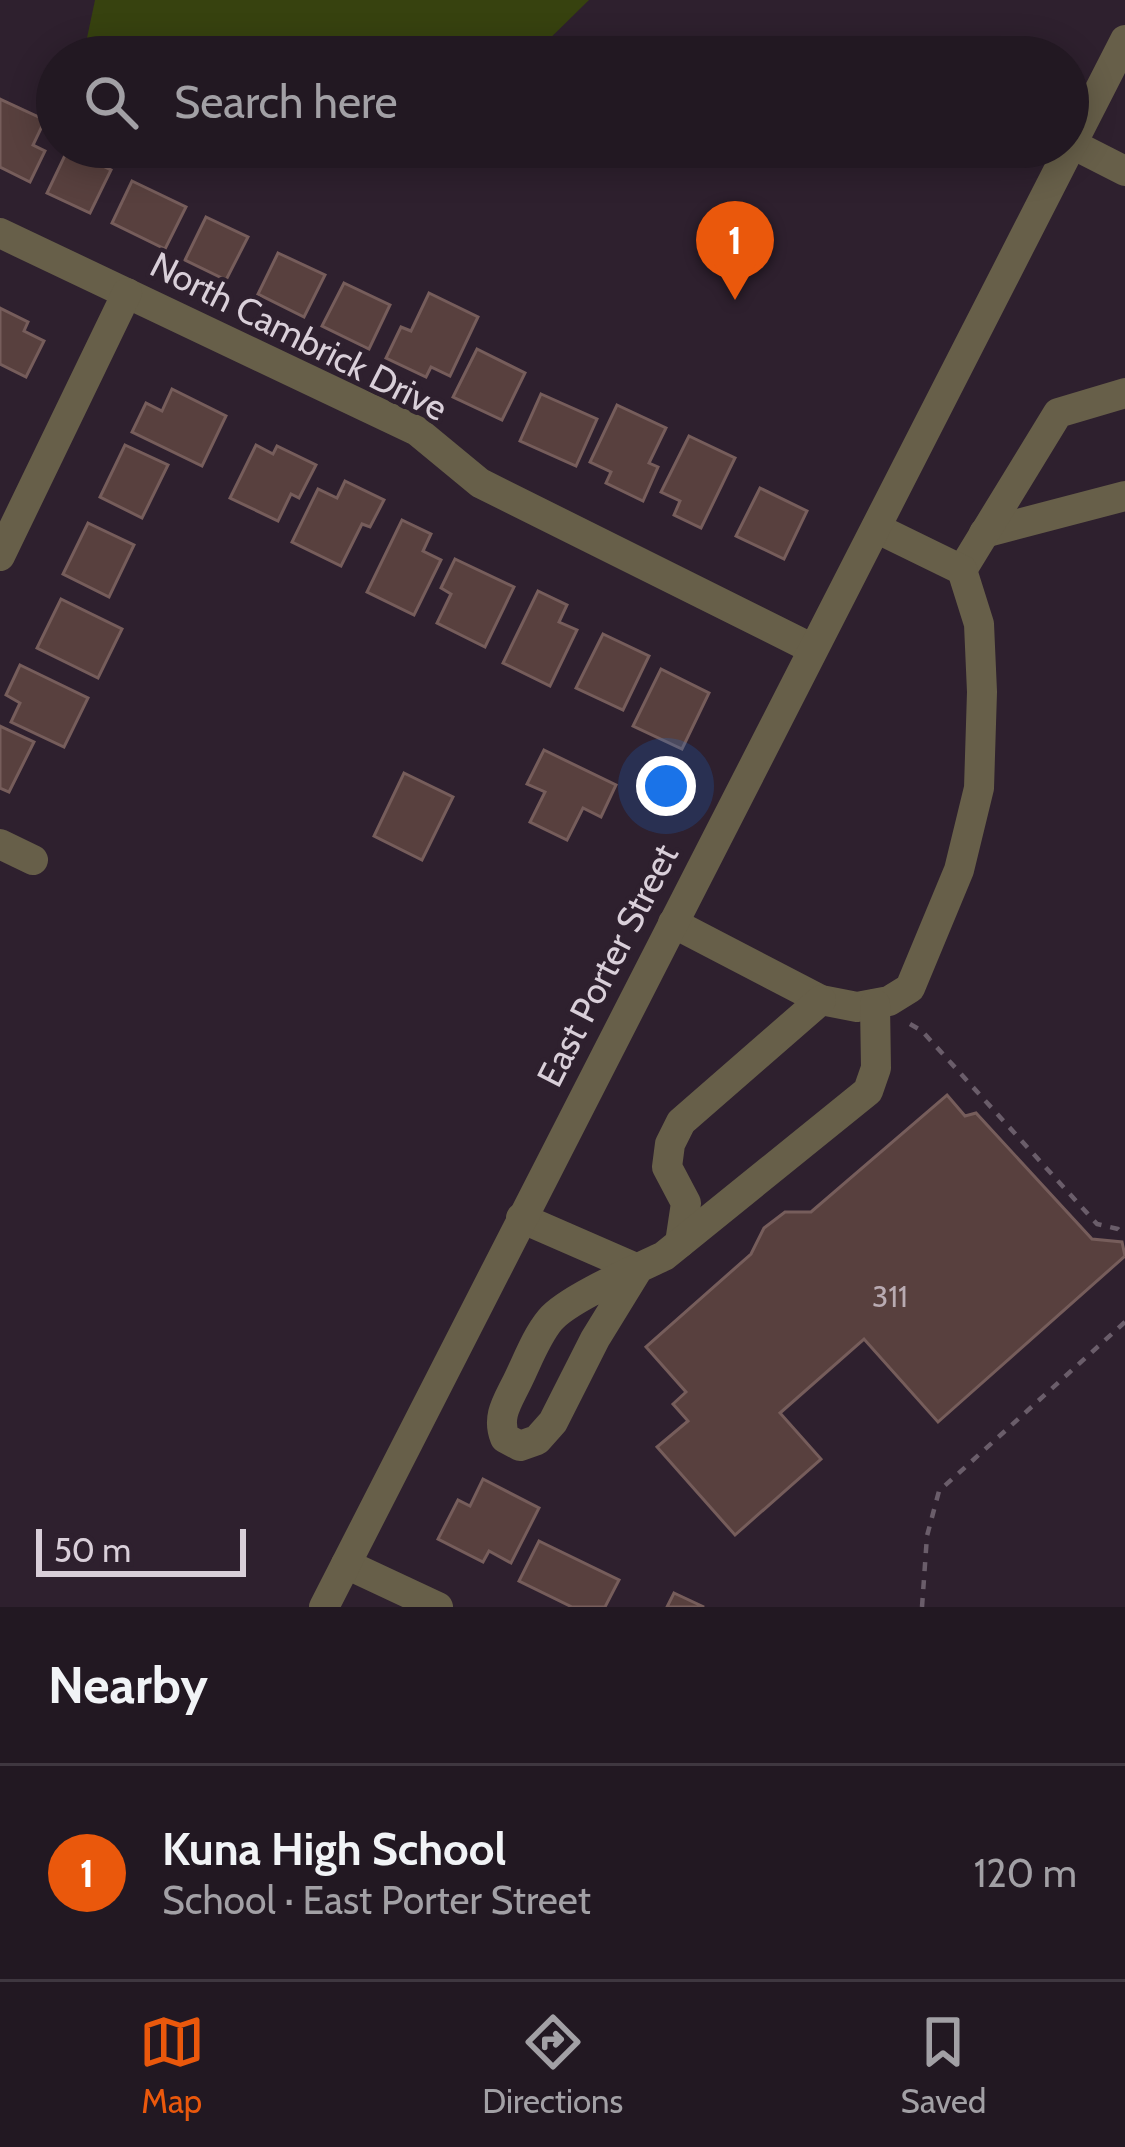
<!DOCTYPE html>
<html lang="en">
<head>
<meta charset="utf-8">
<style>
	body { margin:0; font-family:Cabin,sans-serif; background:#2e252f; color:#f1f3f6 }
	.scale { position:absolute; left:36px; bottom:30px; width:210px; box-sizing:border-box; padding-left:12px; border:6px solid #d9cfd9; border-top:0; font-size:33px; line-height:42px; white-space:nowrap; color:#d9cfd9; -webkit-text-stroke:9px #2e202e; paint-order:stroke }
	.you { position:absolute; left:666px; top:786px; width:42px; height:42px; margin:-30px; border:9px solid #fff; border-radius:50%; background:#1a73e8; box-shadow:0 0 0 18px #1a73e833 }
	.badge { display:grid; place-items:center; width:78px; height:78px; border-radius:50%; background:#ea580c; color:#fff; font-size:39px; font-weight:700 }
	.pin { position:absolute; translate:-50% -99px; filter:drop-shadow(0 3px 6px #0008) }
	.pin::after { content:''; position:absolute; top:63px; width:42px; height:36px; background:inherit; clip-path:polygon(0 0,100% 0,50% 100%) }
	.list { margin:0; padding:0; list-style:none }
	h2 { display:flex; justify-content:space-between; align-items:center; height:156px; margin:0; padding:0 48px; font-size:51px }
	h2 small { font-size:39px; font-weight:400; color:#a2a0a5 }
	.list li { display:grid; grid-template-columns:78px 1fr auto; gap:36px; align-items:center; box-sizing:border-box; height:216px; padding:0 48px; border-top:3px solid #3f3740 }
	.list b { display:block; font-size:45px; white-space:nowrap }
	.list p { margin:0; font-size:39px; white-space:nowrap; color:#a2a0a5 }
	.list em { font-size:39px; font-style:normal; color:#a2a0a5 }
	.icon { flex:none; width:66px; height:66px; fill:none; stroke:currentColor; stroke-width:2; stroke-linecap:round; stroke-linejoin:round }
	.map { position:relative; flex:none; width:1125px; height:1607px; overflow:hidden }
	.search { position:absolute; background:#221822; box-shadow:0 6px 30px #0003; left:36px; right:36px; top:36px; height:132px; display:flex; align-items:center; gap:30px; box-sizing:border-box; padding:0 42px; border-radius:66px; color:#a2a0a5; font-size:45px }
	.sheet { height:372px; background:#221822 }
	nav { display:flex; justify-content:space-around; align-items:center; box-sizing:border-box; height:168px; border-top:3px solid #3f3740; background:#221822; font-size:33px; color:#a2a0a5 }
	nav a { display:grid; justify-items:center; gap:6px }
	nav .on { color:#ea580c }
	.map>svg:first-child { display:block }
	.green { fill:#37420f }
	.building { fill:#58403e; stroke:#765d5b; stroke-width:3 }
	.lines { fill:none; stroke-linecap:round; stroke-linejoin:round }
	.path { stroke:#6a5d6a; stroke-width:4.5; stroke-dasharray:9 9; stroke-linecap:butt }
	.minor { stroke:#675f49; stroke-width:30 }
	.labels { text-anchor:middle; stroke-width:9; stroke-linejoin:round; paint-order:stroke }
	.number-label { font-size:30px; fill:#b9abb2 }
	.street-label { font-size:36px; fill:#d9cfd9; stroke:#2e202e }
</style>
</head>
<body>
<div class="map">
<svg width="1125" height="1607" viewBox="0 0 1125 1607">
	<rect width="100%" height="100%" fill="#2e202e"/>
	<path class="green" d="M95,0H589L531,57H83Z"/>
	<g class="building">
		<path d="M0,99L45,120L33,145L45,151L30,182L0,167Z"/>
		<path d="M68,149L111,170L90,213L47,193Z"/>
		<path d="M132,181L186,207L165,249L112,223Z"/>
		<path d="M206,217L248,237L226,280L185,260Z"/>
		<path d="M278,253L325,275L304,317L258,294Z"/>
		<path d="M344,283L390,305L369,349L322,326Z"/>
		<path d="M429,293L478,317L450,376L431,367L426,377L386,358L401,327L411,331Z"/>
		<path d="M0,308L28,322L24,331L44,341L26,377L0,364Z"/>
		<path d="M477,349L525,373L502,420L453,397Z"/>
		<path d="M172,389L226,416L202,466L132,432L146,403L162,411Z"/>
		<path d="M541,394L597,419L576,466L520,441Z"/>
		<path d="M617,405L666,428L649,463L658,467L643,501L606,483L611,472L590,462Z"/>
		<path d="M689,436L735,458L701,528L674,515L680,501L661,492Z"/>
		<path d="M125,445L168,465L142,518L100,497Z"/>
		<path d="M256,445L273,454L277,446L316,465L299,498L291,494L278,521L230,498Z"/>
		<path d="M345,481L384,500L370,527L362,524L341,566L292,542L318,489L337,498Z"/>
		<path d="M760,488L807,511L784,559L736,536Z"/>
		<path d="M402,520L431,534L423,551L441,560L414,615L367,592Z"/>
		<path d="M88,523L134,545L109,597L63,574Z"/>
		<path d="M455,559L514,587L485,647L437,623L451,594L441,588Z"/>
		<path d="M538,591L567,605L559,622L577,630L550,686L503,663Z"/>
		<path d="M61,599L122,629L98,678L37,648Z"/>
		<path d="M603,634L649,656L623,710L576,688Z"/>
		<path d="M20,665L88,698L64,747L11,722L20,703L6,695Z"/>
		<path d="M661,669L709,693L682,749L633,726Z"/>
		<path d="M0,726L34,742L9,792L0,788Z"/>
		<path d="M544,750L616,785L601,817L583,808L567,840L530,822L545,792L527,784Z"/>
		<path d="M404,773L453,797L422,860L374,836Z"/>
		<path d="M947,1095L965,1116L976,1113L1092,1239L1122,1242L1125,1256L938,1422L864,1339L780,1413L821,1459L735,1535L657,1447L688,1421L673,1404L686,1392L646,1347L751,1254L764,1228L785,1212H811Z"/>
		<path d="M483,1479L539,1508L511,1563L489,1551L483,1562L438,1539L458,1500L470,1506Z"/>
		<path d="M539,1541L619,1580L605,1607H572L519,1581Z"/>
		<path d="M674,1593L704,1607H667Z"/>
	</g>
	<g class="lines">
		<g class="path">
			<path d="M910,1024L922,1031L1097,1224L1118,1229L1125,1236"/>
			<path d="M922,1607L927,1536L939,1491L1125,1322"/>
		</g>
		<g class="minor">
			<path d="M1072,144L1125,171"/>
			<path d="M0,233L417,431L480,483L813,649"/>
			<path d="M984,533L1125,496"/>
			<path d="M0,556L127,293"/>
			<path d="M962,570L1058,413L1125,393"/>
			<path d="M0,844L33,860"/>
			<path d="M673,923L821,1000L857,1007L889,1001L910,988L959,870L979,788L982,692L979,624L962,570L876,528"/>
			<path d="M521,1218L638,1269"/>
			<path d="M680,1243L686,1203L667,1167L670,1144L681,1122L821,1000"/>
			<path d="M638,1269L595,1339L553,1422L537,1440L520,1446L505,1438C497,1418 506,1404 515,1386C526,1365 535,1338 550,1320C567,1299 637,1269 664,1256L868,1091L876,1068L875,1004"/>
			<path d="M346,1564L438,1607"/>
			<path d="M324,1607L1125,40"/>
		</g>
	</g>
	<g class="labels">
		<g class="number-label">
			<text x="890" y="1307">311</text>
		</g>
		<g class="street-label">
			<text transform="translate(299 336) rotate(27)" y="13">North Cambrick Drive</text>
			<text transform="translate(607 965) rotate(-63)" y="13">East Porter Street</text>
		</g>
	</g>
</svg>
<div class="scale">50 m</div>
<div class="you"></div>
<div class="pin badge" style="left:735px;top:300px">1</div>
<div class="search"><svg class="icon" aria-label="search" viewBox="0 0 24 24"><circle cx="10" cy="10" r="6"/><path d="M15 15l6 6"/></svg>Search here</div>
</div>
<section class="sheet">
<h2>Nearby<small></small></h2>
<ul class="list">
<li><span class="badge">1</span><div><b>Kuna High School</b><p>School · East Porter Street</p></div><em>120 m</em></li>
</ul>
</section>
<nav>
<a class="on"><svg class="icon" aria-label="map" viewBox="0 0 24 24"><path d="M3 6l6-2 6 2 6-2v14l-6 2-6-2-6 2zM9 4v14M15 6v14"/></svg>Map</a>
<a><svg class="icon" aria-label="directions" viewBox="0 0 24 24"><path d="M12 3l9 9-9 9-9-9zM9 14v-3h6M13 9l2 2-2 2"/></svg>Directions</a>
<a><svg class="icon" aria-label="saved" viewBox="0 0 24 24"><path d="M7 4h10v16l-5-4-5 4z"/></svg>Saved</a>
</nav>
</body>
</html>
